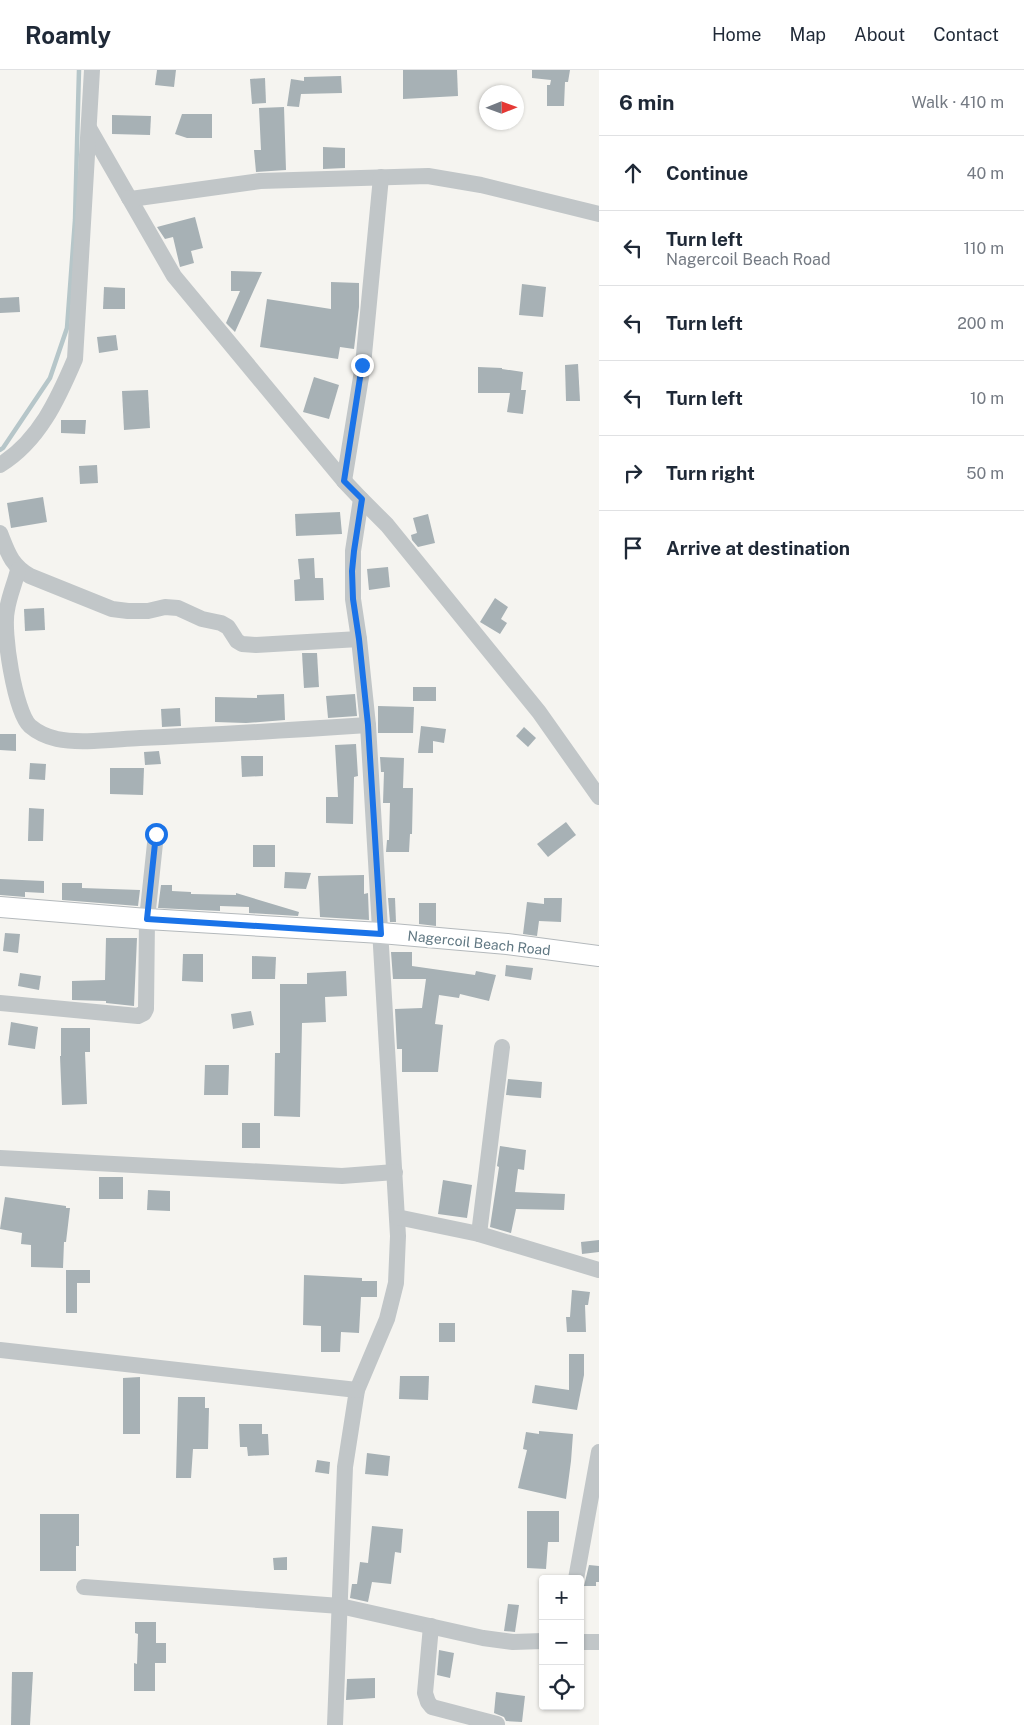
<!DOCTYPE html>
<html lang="en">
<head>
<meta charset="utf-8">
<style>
	body { margin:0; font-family:"Public Sans",sans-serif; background:#f2f2f3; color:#1f2937 }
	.controls { position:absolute; right:15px; bottom:15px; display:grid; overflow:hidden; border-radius:5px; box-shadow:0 1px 4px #0004 }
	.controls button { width:45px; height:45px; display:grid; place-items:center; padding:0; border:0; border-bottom:1px solid #e0e1e3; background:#fff; color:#1f2937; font:25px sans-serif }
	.compass { position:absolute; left:479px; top:15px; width:45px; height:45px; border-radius:50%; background:#fff; box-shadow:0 1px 4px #0004; rotate:89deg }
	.stop { position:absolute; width:15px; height:15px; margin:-11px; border:4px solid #1a73e8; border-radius:50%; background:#fff }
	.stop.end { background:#1a73e8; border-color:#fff; box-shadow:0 1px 5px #0008 }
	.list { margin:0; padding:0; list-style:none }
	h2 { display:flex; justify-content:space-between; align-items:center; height:65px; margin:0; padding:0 20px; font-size:21px }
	h2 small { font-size:16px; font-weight:400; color:#747a83 }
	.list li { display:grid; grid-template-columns:32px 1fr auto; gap:15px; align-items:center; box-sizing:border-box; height:75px; padding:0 20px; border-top:1px solid #e0e1e3 }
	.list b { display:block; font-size:19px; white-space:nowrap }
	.list p { margin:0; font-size:16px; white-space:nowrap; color:#747a83 }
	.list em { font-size:16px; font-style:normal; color:#747a83 }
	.icon { flex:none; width:28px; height:28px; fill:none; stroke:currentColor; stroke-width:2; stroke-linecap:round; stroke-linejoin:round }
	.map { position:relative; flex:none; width:599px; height:1655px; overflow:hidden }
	header { display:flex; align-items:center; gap:30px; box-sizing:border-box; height:70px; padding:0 25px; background:#fff; border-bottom:1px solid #e0e1e3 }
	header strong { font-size:24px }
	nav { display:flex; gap:28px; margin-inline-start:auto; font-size:18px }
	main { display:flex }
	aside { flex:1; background:#fff }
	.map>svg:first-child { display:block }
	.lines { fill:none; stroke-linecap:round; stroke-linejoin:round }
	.stream { stroke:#b6c6c9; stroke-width:4.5 }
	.building { fill:#a7b1b5 }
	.major-casing { stroke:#b4b9bc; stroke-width:22 }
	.minor { stroke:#c1c6c8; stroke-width:16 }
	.major { stroke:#fff; stroke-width:20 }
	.route { stroke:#1a73e8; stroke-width:6 }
	.labels { text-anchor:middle; stroke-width:5; stroke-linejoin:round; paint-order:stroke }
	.street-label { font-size:14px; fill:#617883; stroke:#fff }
</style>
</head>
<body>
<header>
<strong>Roamly</strong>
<nav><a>Home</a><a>Map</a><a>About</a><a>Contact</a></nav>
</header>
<main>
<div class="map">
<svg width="599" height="1655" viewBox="0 0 599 1655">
	<rect width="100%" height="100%" fill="#f5f4f0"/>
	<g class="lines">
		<path class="stream" d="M0,380L3,378L50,308L67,258L75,150L79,0"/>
	</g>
	<g class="building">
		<path d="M157,0H176L174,17L155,15Z"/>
		<path d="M403,0H457L458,26L403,29Z"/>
		<path d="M532,0H570L568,12H565L564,36H547V15H550L551,10L532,8Z"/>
		<path d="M341,6L342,23L301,24L299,37L287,36L291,9L304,11V7Z"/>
		<path d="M265,8L266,33L252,34L250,9Z"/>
		<path d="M284,37L286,100L256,102L254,80H261L259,38Z"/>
		<path d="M182,44H212V68H187L175,64Z"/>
		<path d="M112,45L151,46L150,65L112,64Z"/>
		<path d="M323,77L345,78V98L323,99Z"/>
		<path d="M195,147L203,178L191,181L194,193L180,197L173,167L165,169L157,157Z"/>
		<path d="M231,201L262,202L235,262L226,253L240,221H231Z"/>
		<path d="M331,212L359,213V237L354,279L340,277L338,289L260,277L267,229L331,239Z"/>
		<path d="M522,214L546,217L543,247L519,245Z"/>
		<path d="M104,217L125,218V239H103Z"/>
		<path d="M19,227L20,242L0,243V228Z"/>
		<path d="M116,265L118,280L99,283L97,267Z"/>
		<path d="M578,294L580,331H566L565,295Z"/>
		<path d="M478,297L502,298V299L523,302L521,320H526L523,344L507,342L510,323H478Z"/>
		<path d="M314,307L339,315L329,349L303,342Z"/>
		<path d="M148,320L150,358L124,360L122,321Z"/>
		<path d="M61,350H86L85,364L61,363Z"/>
		<path d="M97,395L98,413L80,414L79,396Z"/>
		<path d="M43,427L47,452L11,458L7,433Z"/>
		<path d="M340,442L342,464L296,466L295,444Z"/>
		<path d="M428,444L435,473L418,477L412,470L411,465L417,463L413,448Z"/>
		<path d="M314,488L315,508H323L324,530L295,531L294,510L300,509L298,489Z"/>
		<path d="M388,497L390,517L369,520L367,499Z"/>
		<path d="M495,528L508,537L501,549L507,553L500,564L480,552Z"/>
		<path d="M44,538L45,560L25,561L24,539Z"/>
		<path d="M302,583H317L319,617L304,618Z"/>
		<rect x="413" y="617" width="23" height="14"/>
		<path d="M284,624L285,650L246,653L215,652V627L257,628V625Z"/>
		<path d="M355,624L357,646L328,648L326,626Z"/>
		<path d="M378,636L414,637L413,663H378Z"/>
		<path d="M180,638L181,656L162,657L161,639Z"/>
		<path d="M421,656L446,659L444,673L433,671V683H418Z"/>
		<path d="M524,657L536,668L528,677L516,666Z"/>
		<path d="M0,664H16V681L0,680Z"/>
		<path d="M356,674L358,706L354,707L353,754L326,753V727H338L335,675Z"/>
		<path d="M159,681L161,694L145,695L144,682Z"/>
		<path d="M241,686H263V706L242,707Z"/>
		<path d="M380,687L404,688L403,718H413L412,764H410L409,782H386L387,770H389L390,733H383L384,702H381Z"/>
		<path d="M30,693L46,694L45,710L29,709Z"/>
		<path d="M110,698H144L143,725L110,724Z"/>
		<path d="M29,738L44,739L43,771H28Z"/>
		<path d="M566,752L576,765L548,787L537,774Z"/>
		<rect x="253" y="775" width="22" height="22"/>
		<path d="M285,802L311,803L306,819L284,818Z"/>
		<path d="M364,805V824L368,823L369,850L320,847L318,806Z"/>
		<path d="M0,809L44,811V823L25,822V827L0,825Z"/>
		<path d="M62,813H82V818L140,820L138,836L62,830Z"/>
		<path d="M161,815H172V821L191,822V824L236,825V823L299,842L298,846L249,843V837L220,836V841L158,838Z"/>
		<path d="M388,828H395L396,852H390Z"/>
		<path d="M544,828H562L561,852L539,851L537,866L523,864L527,832L544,834Z"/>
		<path d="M419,833H436V856L419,854Z"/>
		<path d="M5,863L20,864L18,883L3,881Z"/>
		<path d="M106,868H137L134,936L106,933V931L72,930V911L105,910Z"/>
		<path d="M391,882H412V896L475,905L476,901L496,905L489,931L460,924L459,928L439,925L435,954L443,955L438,1002H402V979H397L395,939L422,938L426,909H393Z"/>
		<path d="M183,884H203V912L182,911Z"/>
		<path d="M252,886L276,887L275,909H252Z"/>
		<path d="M506,895L533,898L531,910L505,906Z"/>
		<path d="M346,901L347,926L325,927L326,952L302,953L300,1047L274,1046L275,983H280V914H307V903Z"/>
		<path d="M20,903L41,906L39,920L18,916Z"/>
		<path d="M251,941L254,955L233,959L231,944Z"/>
		<path d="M11,952L38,957L35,979L8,975Z"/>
		<path d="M61,958H90V982H85L87,1034L62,1035L60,986H61Z"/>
		<path d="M205,995H229L228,1025H204Z"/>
		<path d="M508,1009L542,1012L541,1028L506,1025Z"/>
		<rect x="242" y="1053" width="18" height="25"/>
		<path d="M500,1076L526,1080L524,1100L518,1099L515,1122L565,1124L564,1140L516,1139L511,1163L490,1157L499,1097L497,1096Z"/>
		<rect x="99" y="1107" width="24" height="22"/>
		<path d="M443,1110L472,1115L467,1148L438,1144Z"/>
		<path d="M148,1120L170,1121V1141L147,1140Z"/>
		<path d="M5,1127L66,1136V1138H70L66,1172H64L63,1198L31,1197V1175L21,1174L22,1163L0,1159Z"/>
		<path d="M599,1170V1182L582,1184L581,1172Z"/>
		<path d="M66,1200H90V1213H77V1243H66Z"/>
		<path d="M304,1205L362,1208V1211H377V1227H361L359,1263L341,1262L340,1282H321V1256L303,1255Z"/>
		<path d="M572,1220L590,1222L588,1235H585L586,1262H567L566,1247H570Z"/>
		<rect x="439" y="1253" width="16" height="19"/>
		<path d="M569,1284H584V1305L577,1340L532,1333L535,1315L569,1320Z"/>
		<path d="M400,1306H429L428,1330L399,1329Z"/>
		<path d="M140,1307V1364H123V1308Z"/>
		<path d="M178,1327H205V1338H209L208,1379H193L191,1408H176Z"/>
		<path d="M239,1354H262V1364H268L269,1385L248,1386L247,1377H240Z"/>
		<path d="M539,1361L573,1364L571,1391L566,1429L518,1418L527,1380L523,1379L526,1362L539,1364Z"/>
		<path d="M367,1383L390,1386L388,1406L365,1404Z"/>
		<path d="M317,1390L330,1392L329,1404L315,1402Z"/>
		<path d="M527,1441H559V1472H548L546,1499L527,1498Z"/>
		<path d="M40,1444H79V1476H76V1501H40Z"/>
		<path d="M372,1456L403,1459L401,1483L395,1482L391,1514L372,1512L368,1532L350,1528L352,1514H357L360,1492L368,1493Z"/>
		<path d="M287,1487V1500H274L273,1488Z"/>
		<path d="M589,1495L599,1496V1512H596V1516H584Z"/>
		<path d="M508,1534L519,1535L515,1562L504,1561Z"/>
		<path d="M135,1552H156V1573H166V1593H155V1621H134V1593L137,1594L138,1564L135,1563Z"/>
		<path d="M439,1580L454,1583L450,1608L437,1605Z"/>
		<path d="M12,1602H33L30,1655H11Z"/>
		<path d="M375,1608V1628L346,1630L347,1609Z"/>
		<path d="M496,1622L525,1626L522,1652L506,1651L504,1647L494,1643Z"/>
	</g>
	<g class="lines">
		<defs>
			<path id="major" d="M0,837L147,849L381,863L507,874L599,886"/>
		</defs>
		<use href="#major" class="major-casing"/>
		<g class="minor">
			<path d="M89,58L174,206L344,411L361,429L353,481V529L359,569L368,655L398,1166L396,1213L387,1249L357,1320L345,1397L335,1655"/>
			<path d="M129,128L131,129L260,111L428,106L481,115L599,144"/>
			<path d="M0,395C39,371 58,329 75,289L92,0"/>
			<path d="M344,411L363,295L381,107"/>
			<path d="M361,429L387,455L539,642L599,727"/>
			<path d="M0,463C8,483 11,495 30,506L112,539L128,541H148L165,537L178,538L202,549L221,553L228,557L237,571L242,574L256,575L359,569"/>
			<path d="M18,500C15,513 9,526 7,540C2,561 15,642 30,656C37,662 48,667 57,669C80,674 117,669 140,668C216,665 292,660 368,655"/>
			<path d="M0,933L138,946L144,943L146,939L147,849L156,764"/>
			<path d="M0,1088L342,1106L395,1102"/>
			<path d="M397,1147L479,1164L502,977"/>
			<path d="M479,1164L599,1200"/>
			<path d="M0,1280L357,1320"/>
			<path d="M576,1509L599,1382"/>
			<path d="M84,1517L340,1536L483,1568L513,1572L543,1571"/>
			<path d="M431,1556L425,1623L428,1632L432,1637L497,1654"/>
			<path d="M580,1572H599"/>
		</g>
		<use href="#major" class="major"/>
	</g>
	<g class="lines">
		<path class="route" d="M156,764L147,849L381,864L368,655L359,569L353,529L352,501L354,481L362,429L344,411L362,295"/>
	</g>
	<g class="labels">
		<g class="street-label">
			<text transform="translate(479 873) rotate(6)" y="5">Nagercoil Beach Road</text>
		</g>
	</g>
</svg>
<div class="controls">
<button>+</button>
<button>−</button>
<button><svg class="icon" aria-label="locate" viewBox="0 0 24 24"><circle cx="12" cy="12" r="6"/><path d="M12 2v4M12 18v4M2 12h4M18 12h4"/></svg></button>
</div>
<svg class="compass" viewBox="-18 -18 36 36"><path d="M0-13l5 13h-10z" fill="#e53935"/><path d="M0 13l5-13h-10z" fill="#747a83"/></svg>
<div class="stop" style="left:156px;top:764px"></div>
<div class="stop end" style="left:362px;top:295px"></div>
</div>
<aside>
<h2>6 min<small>Walk · 410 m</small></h2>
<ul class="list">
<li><svg class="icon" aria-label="ahead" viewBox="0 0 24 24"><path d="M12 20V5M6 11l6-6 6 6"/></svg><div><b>Continue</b></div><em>40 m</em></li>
<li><svg class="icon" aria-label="left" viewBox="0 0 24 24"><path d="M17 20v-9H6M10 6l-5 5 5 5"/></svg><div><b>Turn left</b><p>Nagercoil Beach Road</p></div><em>110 m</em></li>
<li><svg class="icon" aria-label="left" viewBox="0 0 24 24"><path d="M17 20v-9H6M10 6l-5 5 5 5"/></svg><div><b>Turn left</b></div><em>200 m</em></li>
<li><svg class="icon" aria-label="left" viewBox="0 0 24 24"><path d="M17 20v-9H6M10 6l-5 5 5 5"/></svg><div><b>Turn left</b></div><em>10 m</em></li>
<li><svg class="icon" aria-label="right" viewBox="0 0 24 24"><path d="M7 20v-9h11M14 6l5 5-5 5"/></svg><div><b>Turn right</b></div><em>50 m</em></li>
<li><svg class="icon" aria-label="arrive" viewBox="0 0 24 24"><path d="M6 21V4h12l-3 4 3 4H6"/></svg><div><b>Arrive at destination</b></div></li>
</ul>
</aside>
</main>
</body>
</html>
